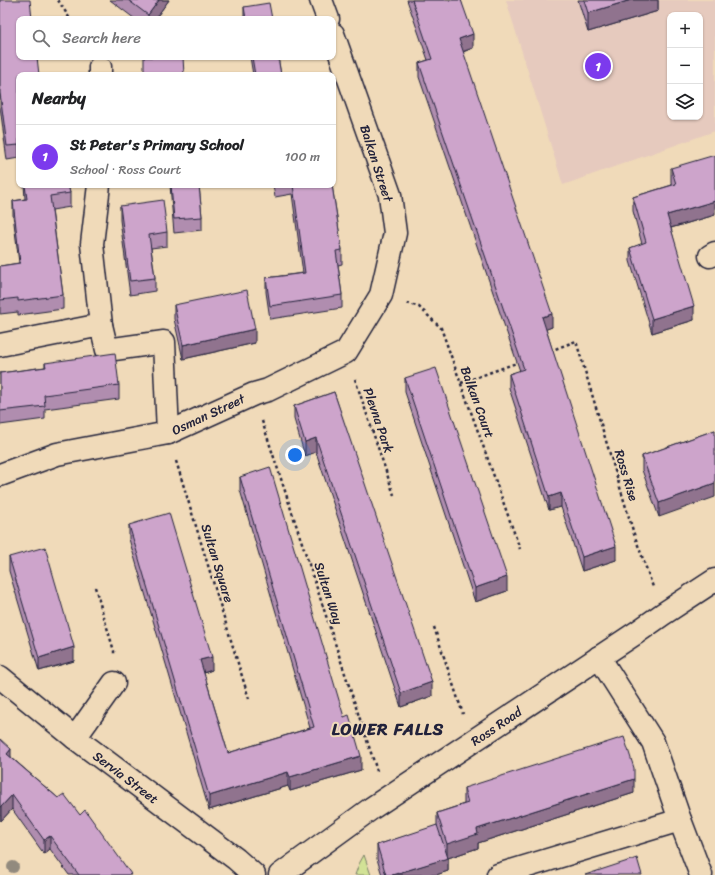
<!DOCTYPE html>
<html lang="en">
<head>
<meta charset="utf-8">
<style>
	body { margin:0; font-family:Sriracha,sans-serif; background:#f6f6f6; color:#202124 }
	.controls { position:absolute; right:12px; top:12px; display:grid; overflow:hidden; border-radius:8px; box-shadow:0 1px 3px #0004 }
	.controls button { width:36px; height:36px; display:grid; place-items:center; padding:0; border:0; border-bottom:1px solid #e0e0e0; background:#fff; color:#202124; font:20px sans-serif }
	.you { position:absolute; left:295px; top:455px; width:14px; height:14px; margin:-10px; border:3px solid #fff; border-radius:50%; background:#1a73e8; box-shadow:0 0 0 6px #1a73e833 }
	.badge { display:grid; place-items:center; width:26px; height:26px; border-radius:50%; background:#7c3aed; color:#fff; font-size:13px; font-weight:700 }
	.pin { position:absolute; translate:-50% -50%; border:2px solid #fff; box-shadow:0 1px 4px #0006 }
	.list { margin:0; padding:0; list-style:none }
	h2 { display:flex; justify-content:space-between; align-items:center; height:52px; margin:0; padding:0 16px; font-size:17px }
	h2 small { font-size:13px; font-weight:400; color:#757577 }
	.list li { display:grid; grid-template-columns:26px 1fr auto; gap:12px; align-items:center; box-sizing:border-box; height:64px; padding:0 16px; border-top:1px solid #e0e0e0 }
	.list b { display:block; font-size:15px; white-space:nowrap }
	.list p { margin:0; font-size:13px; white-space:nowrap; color:#757577 }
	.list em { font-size:13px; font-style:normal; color:#757577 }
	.icon { flex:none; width:22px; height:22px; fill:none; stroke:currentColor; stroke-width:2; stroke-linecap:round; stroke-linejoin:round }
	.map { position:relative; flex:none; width:715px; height:875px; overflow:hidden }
	.search { position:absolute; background:#fff; box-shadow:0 1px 3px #0004; left:16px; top:16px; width:320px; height:44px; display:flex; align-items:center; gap:10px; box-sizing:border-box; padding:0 14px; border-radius:8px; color:#757577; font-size:15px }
	.panel { position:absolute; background:#fff; box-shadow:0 1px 3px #0004; left:16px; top:72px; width:320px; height:116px; border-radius:8px }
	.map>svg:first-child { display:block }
	.built { fill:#e6cabe; fill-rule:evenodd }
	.green { fill:#d2e296; stroke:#7a8268 }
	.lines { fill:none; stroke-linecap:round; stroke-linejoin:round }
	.minor-casing { stroke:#22223b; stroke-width:25 }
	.path { stroke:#22223b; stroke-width:2.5; stroke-dasharray:3 3; stroke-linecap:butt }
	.minor { stroke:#f0dab9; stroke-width:22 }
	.tree { fill:#928a7e }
	.wall { fill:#b08daf; stroke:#22223b }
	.shaded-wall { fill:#90738e; stroke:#22223b }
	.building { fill:#cda4cb; stroke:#22223b }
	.labels { text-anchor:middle; stroke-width:4; stroke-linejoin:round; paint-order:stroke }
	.street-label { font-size:13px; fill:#22223b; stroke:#f0dab9 }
	.district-label { font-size:17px; font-weight:bold; letter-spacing:1px; fill:#22223b; stroke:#f0dab9 }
</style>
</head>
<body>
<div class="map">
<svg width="715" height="875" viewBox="0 0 715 875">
	<rect width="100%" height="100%" fill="#f0dab9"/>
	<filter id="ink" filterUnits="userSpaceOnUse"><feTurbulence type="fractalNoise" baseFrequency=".025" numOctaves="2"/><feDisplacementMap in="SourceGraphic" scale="8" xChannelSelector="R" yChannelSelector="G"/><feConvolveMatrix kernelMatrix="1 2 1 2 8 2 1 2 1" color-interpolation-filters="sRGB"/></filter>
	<g filter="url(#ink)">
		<path class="built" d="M506,0H715V131L563,185ZM670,15H700V117H670Z"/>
		<path class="green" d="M364,855L371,875H355L359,864Z"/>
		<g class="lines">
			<defs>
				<g id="minor">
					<path d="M321,0L328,19"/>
					<path d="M100,67V75"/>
					<path d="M99,185L92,244L101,325"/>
					<path d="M710,256L715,253"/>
					<path d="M0,345L101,325L107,350L164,342L168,433"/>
					<path d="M0,475L57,454L168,433L254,394L268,390L346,352L381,295L395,233L390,195L333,34"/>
					<path d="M599,657L653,742L680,820L701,875"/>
					<path d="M0,677L75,738L236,859L254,875"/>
					<path d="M75,738L114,683"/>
					<path d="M280,875L372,808L636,633L663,614L715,580"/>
					<path d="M498,875L680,820"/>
				</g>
			</defs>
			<use href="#minor" class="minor-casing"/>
			<g class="path">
				<path d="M58,0L70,19"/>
				<path d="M407,303L419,307L441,328L520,549"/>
				<path d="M550,351L576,341L634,534L653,587"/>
				<path d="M355,379L394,495"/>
				<path d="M461,383L519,362"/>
				<path d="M262,421L377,771"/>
				<path d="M176,461L249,699"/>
				<path d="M95,587L114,651V656"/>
				<path d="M434,627L463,714"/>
			</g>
			<use href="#minor" class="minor"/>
		</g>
		<circle class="tree" cx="13" cy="867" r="6"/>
		<g class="wall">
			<path d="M0,0L19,75V158L7,160L0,107Z"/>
			<path d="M110,0H169L155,19H135Z"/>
			<path d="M407,0H461L473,48L463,52L552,327L546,329L616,560L582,571L561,507L549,510L509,388V374L520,371L419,77V63L428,60Z"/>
			<path d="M578,0H658V11L588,32Z"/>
			<path d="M244,7L272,19H244Z"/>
			<path d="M250,57H278L281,75H253Z"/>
			<path d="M671,168L715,215L671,228L694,320L652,333L630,261V248L642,244L633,211V197L672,185L671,182Z"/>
			<path d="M24,185H68L70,193V207L52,210L63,295V309L18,315V312L0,314V266L19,263L13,215V201L25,199Z"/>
			<path d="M170,185H199L202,217V230L174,233Z"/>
			<path d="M273,185H332L342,250V264L338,265L342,295V308L270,319L266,292V278L303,273L292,194L275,197Z"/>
			<path d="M120,206L167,232V246L151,248L155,278V291L130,295L120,220Z"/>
			<path d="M174,305L255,343L183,359L174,319Z"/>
			<path d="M45,363L119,385V399L45,409V419L0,425V373L45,367Z"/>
			<path d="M405,378L507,591L475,602L405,392Z"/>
			<path d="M334,392L432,696L401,707L316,452L305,456L294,419V406Z"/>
			<path d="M715,430L659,517L642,470V456Z"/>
			<path d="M240,477L344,717L361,770L290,791L288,786L209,810L129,539V525L212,670L204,673L228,753L310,728L240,490Z"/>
			<path d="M9,557L74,661L39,671L9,571Z"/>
			<path d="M0,739L11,757L58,798L80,815L131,875H69L50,849L44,854L12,809L1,821L0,820Z"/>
			<path d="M464,788L634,793L478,843V848L448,858V871L436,875H382L377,859V845L437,826V813L464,804Z"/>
		</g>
		<g class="shaded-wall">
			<path d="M159,0H169L155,19H148V15Z"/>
			<path d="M631,0H658V11L588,32V13Z"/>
			<path d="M473,34V48L459,53V39Z"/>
			<path d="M715,201V215L667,229V215Z"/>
			<path d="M694,306V320L652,333V319Z"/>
			<path d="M552,314V327L542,331V317Z"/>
			<path d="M255,329V343L183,359V345Z"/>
			<path d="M316,438V452L305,456V442Z"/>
			<path d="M715,483V497L659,517V503Z"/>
			<path d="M561,493V507L549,510V497Z"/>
			<path d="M616,546V560L582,571V557Z"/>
			<path d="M507,577V591L475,602V588Z"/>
			<path d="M74,647V661L39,671V658Z"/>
			<path d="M212,657V670L200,674V660Z"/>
			<path d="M432,682V696L401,707V693Z"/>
			<path d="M11,749V763L7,754Z"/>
			<path d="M361,756V770L290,791V777Z"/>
			<path d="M288,772V786L209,810V796Z"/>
			<path d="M634,779V793L478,843V848L448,858V871L436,875H392L447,858V844L477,829Z"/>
			<path d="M12,795V809L1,821V807Z"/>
			<path d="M50,836V849L44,854V840Z"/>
		</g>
		<g class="building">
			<path d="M0,0H30L32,19H19V57H37L39,75H19V145L7,146L0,93Z"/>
			<path d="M128,0H159L148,15Z"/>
			<path d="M412,0H461L473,34L459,39L552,314L542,317L616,546L582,557L561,493L549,497L509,374L524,369L419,63L432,59Z"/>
			<path d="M584,0H631L588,13Z"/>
			<path d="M269,3L272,19H246L244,7Z"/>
			<path d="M144,57H183L184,75H144Z"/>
			<path d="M252,57H278L281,75H255Z"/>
			<path d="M715,155V201L667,215L694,306L652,319L630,248L646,242L633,197L676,184L671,168Z"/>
			<path d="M25,185H68L70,193L50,196L63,295L18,301V298L0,300V266L20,263L13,201L27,199Z"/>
			<path d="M171,185H199L202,217L174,219Z"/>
			<path d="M293,185H332L342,250L336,251L342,295L270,306L266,278L305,273Z"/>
			<path d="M163,200L167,232L149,235L155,278L130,281L120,206Z"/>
			<path d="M247,290L255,329L183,345L174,305Z"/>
			<path d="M115,353L119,385L44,395L45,406L0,411V373L46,367L45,363Z"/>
			<path d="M436,368L507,577L475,588L405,378Z"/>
			<path d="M334,392L432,682L401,693L316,438L305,442L294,406Z"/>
			<path d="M715,430V483L659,503L642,456Z"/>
			<path d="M270,467L344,717L349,715L361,756L290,777L288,772L209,796L129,525L169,513L212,657L200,660L228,753L314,727L240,477Z"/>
			<path d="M45,547L74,647L39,658L9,557Z"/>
			<path d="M624,737L634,768V779L477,829L478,834L447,844L437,813L468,803L464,788Z"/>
			<path d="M0,739L11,749L7,754L58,798L64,794L80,815L85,810L131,874L129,875H79L50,836L44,840L12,795L1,807L0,806Z"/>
			<path d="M437,825L448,858L392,875H386L377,845Z"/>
			<path d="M637,858L642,875H585Z"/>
		</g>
	</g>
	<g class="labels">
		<g class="street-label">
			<text transform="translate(377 163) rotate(72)" y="5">Balkan Street</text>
			<text transform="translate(478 402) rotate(70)" y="5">Balkan Court</text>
			<text transform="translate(208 414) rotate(-25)" y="5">Osman Street</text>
			<text transform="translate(379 420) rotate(71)" y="5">Plevna Park</text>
			<text transform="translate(627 475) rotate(73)" y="5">Ross Rise</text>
			<text transform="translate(218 563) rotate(73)" y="5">Sultan Square</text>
			<text transform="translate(329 593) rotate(72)" y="5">Sultan Way</text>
			<text transform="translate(496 726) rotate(-34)" y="5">Ross Road</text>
			<text transform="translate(126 777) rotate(37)" y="5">Servia Street</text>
		</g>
		<g class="district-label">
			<text x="388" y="735">LOWER FALLS</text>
		</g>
	</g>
</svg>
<div class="controls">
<button>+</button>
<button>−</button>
<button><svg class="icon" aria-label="layers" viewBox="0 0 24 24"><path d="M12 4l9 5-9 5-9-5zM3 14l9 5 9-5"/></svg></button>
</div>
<div class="you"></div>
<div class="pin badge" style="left:598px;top:66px">1</div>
<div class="search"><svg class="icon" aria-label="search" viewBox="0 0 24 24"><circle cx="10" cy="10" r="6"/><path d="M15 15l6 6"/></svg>Search here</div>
<section class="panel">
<h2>Nearby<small></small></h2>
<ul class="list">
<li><span class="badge">1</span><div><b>St Peter's Primary School</b><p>School · Ross Court</p></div><em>100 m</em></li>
</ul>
</section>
</div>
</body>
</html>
